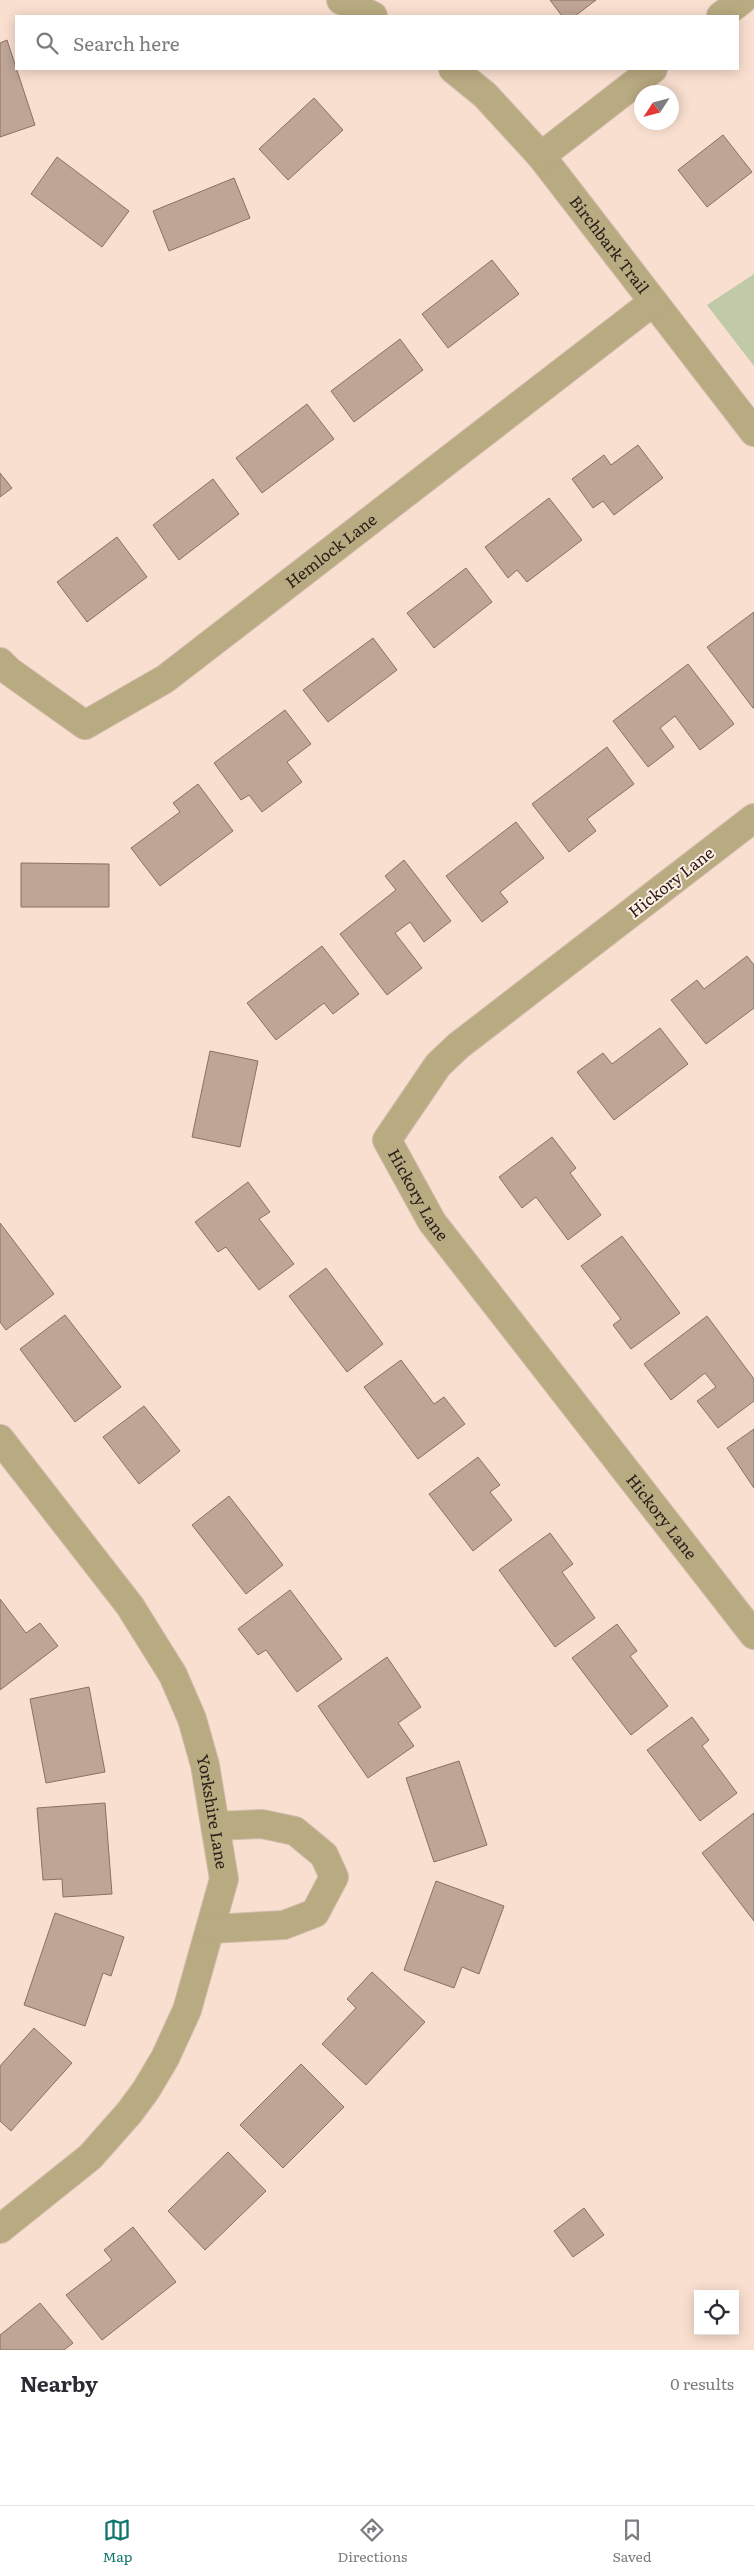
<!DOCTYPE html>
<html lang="en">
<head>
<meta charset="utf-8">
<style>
	body { margin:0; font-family:Literata,serif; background:#f2f2f3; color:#2b2b33 }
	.controls { position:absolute; right:15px; bottom:15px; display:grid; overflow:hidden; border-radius:0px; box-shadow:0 2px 12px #0003 }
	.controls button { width:45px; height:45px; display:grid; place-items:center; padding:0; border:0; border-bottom:1px solid #e1e1e2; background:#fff; color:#2b2b33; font:25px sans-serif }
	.compass { position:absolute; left:634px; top:85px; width:45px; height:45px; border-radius:50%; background:#fff; box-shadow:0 2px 12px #0003; rotate:234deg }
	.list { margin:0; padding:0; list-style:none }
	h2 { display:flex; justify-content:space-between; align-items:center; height:65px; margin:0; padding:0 20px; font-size:21px }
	h2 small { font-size:16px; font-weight:400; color:#7c7c81 }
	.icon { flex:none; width:28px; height:28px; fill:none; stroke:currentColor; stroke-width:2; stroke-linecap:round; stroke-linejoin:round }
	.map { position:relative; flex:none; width:754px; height:2350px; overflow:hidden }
	.search { position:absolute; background:#fff; box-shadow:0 2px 12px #0003; left:15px; right:15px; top:15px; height:55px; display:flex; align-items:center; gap:12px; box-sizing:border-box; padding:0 18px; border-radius:0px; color:#7c7c81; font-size:19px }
	.sheet { height:155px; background:#fff }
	nav { display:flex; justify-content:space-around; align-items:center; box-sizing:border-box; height:70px; border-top:1px solid #e1e1e2; background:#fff; font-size:14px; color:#7c7c81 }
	nav a { display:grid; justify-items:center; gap:2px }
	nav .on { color:#0f766e }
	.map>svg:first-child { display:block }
	.green { fill:#c1caa8 }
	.building { fill:#bea596; stroke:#897163 }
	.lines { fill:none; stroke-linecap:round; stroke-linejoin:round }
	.minor-casing { stroke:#d4bdae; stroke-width:30 }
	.minor { stroke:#b8aa81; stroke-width:28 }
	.labels { text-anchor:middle; stroke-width:4; stroke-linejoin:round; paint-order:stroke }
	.street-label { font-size:16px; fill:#2a201a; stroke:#feeee4 }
</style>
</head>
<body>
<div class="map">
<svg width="754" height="2350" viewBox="0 0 754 2350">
	<rect width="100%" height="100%" fill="#f9dfcf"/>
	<path class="green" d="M754,274V366L707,305Z"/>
	<g class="building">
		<path d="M550,0H596L575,16H562Z"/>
		<path d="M7,40L35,125L0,137V43Z"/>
		<path d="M314,98L343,130L288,180L259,149Z"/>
		<path d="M723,135L752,172L707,207L678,170Z"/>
		<path d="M57,157L129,211L102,247L31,194Z"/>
		<path d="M234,178L250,218L169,251L153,211Z"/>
		<path d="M492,260L519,294L448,348L422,314Z"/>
		<path d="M400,339L423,370L354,422L331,391Z"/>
		<path d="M307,404L334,439L262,493L236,458Z"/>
		<path d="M638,445L663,478L614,515L603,501L593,508L572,479L604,455L611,465Z"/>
		<path d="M0,473L12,488L0,497Z"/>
		<path d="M213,479L239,514L179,560L153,525Z"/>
		<path d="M549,498L582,540L527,582L517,570L508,578L485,547Z"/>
		<path d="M117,537L147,577L87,622L57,582Z"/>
		<path d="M466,568L492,602L434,648L407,613Z"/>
		<path d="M754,612V708H753L707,647Z"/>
		<path d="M373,638L397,670L328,722L303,690Z"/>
		<path d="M688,664L734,724L700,750L675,716L660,728L674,747L648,767L613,721Z"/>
		<path d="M285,710L311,744L287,762L302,782L262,812L249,795L241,800L214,763Z"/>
		<path d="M607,747L634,784L587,819L596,831L569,852L532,804Z"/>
		<path d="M198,784L233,831L160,886L131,848L180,812L173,803Z"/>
		<path d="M516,822L544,858L500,892L508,902L482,922L446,876Z"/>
		<path d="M404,860L451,921L424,942L410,922L395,933L422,968L387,995L340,934L396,890L385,876Z"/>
		<path d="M21,863L109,864V907H21Z"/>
		<path d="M322,946L359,994L333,1014L324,1003L276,1040L247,1003Z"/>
		<path d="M747,956L754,965V1008L706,1044L671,1000L697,980L704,989Z"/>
		<path d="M660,1028L688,1064L614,1120L577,1072L603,1053L612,1064Z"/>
		<path d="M210,1051L258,1061L240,1147L192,1137Z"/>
		<path d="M552,1137L576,1168L570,1173L601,1215L568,1240L536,1197L522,1208L499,1177Z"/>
		<path d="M248,1182L270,1212L259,1219L294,1264L259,1290L226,1247L218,1252L195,1222Z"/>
		<path d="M0,1223L54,1294L6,1330L0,1322Z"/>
		<path d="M622,1236L680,1313L631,1349L613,1325L621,1319L581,1266Z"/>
		<path d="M326,1268L383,1344L347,1372L289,1296Z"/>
		<path d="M65,1315L121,1387L75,1422L20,1349Z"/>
		<path d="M707,1316L754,1379V1401L718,1428L697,1401L716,1387L705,1373L671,1400L644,1364Z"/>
		<path d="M401,1360L434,1404L444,1397L465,1424L418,1459L364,1387Z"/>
		<path d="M144,1406L180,1451L139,1484L103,1437Z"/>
		<path d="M754,1429V1488L727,1448Z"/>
		<path d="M478,1457L500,1485L490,1492L512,1520L473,1551L429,1494Z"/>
		<path d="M229,1496L283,1565L246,1594L192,1525Z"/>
		<path d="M550,1533L573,1564L562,1572L595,1618L555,1647L499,1570Z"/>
		<path d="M290,1590L342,1659L297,1692L266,1650L258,1655L238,1629Z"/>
		<path d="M0,1599L26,1633L40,1623L58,1646L0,1690Z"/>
		<path d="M617,1624L637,1651L630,1656L668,1706L631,1735L572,1658Z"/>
		<path d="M387,1657L421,1707L398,1723L414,1746L368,1778L318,1706Z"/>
		<path d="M89,1687L105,1772L46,1783L30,1699Z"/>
		<path d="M692,1717L709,1740L702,1746L737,1793L700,1821L647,1750Z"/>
		<path d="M459,1761L487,1845L434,1862L406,1778Z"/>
		<path d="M105,1803L112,1894L63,1897L62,1879L43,1880L37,1808Z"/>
		<path d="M754,1813V1921L702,1853Z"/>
		<path d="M436,1881L504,1906L479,1974L462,1967L454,1988L404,1970Z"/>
		<path d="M55,1913L124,1937L111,1976L103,1973L85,2026L24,2005Z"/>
		<path d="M372,1972L425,2022L366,2085L322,2044L356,2008L347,1999Z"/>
		<path d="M34,2028L72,2063L11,2131L0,2121V2066Z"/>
		<path d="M301,2064L344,2107L283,2168L240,2125Z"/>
		<path d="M228,2152L266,2191L205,2250L168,2211Z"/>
		<path d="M584,2208L604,2235L573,2257L554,2231Z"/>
		<path d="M133,2227L176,2282L102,2340L66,2295L112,2260L104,2250Z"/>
		<path d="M40,2303L73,2343L64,2350H0V2335Z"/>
	</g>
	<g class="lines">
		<defs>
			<g id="minor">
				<path d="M341,0L373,16"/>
				<path d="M721,16L742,0"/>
				<path id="s1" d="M453,69L485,95L541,156L754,432"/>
				<path d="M541,156L653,69"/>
				<path id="s2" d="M0,662L9,671L85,725L165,679L653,302"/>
				<path id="s3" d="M754,818L458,1046L438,1065L387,1140L432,1222L754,1635"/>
				<path id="s4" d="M0,1439L130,1606L173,1675L192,1719L205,1765L224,1879L187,2010L165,2058L146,2090L129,2113L90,2157L0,2229"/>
				<path d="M211,1929L284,1925L315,1913L334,1877L324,1855L295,1831L262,1824L216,1826"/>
			</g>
		</defs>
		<use href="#minor" class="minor-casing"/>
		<use href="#minor" class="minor"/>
	</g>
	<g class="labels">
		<g class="street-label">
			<text dy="6" stroke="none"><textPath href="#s1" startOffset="236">Birchbark Trail</textPath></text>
			<text dy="6" stroke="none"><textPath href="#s2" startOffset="408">Hemlock Lane</textPath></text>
			<text transform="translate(671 882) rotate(-38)" y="6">Hickory Lane</text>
			<text dy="6" stroke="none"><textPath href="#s3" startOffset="555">Hickory Lane</textPath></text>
			<text dy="6" stroke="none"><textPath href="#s3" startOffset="959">Hickory Lane</textPath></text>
			<text dy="6" stroke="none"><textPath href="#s4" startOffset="436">Yorkshire Lane</textPath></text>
		</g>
	</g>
</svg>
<div class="controls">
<button><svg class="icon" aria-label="locate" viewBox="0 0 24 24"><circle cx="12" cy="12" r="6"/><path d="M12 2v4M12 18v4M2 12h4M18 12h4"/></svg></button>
</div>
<svg class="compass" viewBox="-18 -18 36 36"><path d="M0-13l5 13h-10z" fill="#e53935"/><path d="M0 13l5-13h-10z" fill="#7c7c81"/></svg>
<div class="search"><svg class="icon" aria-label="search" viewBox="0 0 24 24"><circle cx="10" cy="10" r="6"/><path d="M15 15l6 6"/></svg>Search here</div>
</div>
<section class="sheet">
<h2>Nearby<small>0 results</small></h2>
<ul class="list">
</ul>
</section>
<nav>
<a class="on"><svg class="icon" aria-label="map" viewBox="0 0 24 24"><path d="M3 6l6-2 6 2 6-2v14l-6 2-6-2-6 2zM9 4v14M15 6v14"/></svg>Map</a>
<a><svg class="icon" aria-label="directions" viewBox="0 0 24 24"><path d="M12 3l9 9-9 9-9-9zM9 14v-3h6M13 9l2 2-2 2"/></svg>Directions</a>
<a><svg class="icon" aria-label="saved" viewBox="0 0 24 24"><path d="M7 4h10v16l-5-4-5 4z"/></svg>Saved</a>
</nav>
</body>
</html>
